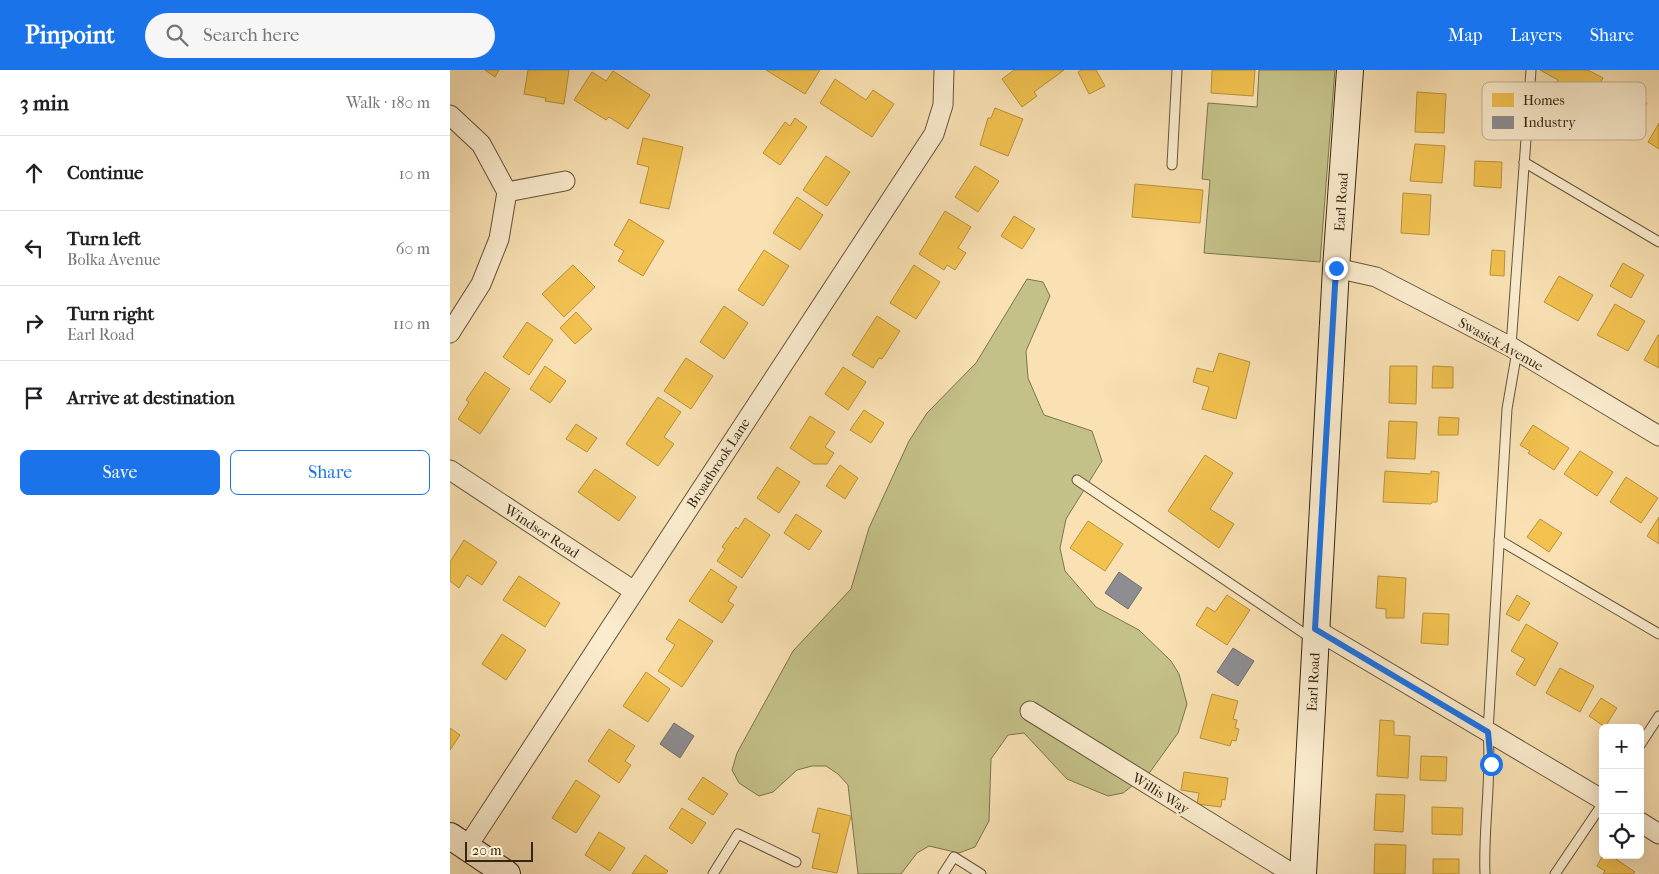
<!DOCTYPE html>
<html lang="en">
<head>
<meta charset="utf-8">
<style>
	body { margin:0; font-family:"IM FELL French Canon",serif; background:#f6f6f6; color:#202124 }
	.controls { position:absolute; right:15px; bottom:15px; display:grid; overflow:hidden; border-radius:8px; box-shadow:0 5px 20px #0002 }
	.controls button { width:45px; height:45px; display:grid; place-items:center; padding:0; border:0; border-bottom:1px solid #e0e0e0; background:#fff; color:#202124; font:25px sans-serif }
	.scale { position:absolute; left:15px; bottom:12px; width:68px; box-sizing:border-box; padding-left:5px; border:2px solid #332613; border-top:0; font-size:14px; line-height:18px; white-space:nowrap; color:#332613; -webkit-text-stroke:4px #fbecce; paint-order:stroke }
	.stop { position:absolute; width:15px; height:15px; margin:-11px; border:4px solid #1a73e8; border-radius:50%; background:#fff }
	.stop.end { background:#1a73e8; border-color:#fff; box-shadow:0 1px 5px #0008 }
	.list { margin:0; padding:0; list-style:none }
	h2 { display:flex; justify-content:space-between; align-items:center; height:65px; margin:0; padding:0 20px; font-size:21px }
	h2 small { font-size:16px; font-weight:400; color:#757577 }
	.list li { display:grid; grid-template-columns:32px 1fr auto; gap:15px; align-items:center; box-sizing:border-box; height:75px; padding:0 20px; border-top:1px solid #e0e0e0 }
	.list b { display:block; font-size:19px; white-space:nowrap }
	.list p { margin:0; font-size:16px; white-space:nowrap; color:#757577 }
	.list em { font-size:16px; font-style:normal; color:#757577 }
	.actions { display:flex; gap:10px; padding:15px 20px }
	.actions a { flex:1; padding:11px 0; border:1px solid #1a73e8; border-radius:8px; text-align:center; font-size:18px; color:#1a73e8 }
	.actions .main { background:#1a73e8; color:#fff }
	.icon { flex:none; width:28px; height:28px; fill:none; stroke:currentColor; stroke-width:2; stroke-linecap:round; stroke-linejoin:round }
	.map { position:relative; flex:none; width:1209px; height:804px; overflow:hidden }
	header { display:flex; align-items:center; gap:30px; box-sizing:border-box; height:70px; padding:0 25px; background:#1a73e8; color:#fff }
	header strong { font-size:24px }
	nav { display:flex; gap:28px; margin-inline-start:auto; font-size:18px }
	.search { width:350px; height:45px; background:#f6f6f6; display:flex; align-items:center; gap:12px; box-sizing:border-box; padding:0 18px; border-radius:28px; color:#757577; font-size:19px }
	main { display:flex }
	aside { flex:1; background:#fff }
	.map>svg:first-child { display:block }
	.green { fill:#c4c188; stroke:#7c744e }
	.homes { fill:#f2c14e; stroke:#b9923c }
	.industry { fill:#8d8d92; stroke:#726e6c }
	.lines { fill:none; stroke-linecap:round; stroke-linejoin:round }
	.lane-casing { stroke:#64553b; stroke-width:11 }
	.street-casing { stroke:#64553b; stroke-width:21 }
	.secondary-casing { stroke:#332613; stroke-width:28 }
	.lane { stroke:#fbecce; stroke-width:9 }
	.street { stroke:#fbecce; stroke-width:19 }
	.secondary { stroke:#fbecce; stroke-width:26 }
	.route { stroke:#1a73e8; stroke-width:6 }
	.labels { text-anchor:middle; stroke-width:5; stroke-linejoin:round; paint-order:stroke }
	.street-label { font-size:14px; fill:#332613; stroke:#fbecce }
	.key { fill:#fbecce; stroke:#bfb196; stroke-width:1 }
	.key-label { font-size:14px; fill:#332613 }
</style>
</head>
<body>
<header>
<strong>Pinpoint</strong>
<div class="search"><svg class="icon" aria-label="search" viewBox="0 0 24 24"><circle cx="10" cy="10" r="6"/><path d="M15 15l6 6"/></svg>Search here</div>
<nav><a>Map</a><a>Layers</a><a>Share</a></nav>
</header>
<main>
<aside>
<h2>3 min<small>Walk · 180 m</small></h2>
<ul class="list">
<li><svg class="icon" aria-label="ahead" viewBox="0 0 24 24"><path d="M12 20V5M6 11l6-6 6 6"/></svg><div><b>Continue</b></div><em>10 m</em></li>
<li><svg class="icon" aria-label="left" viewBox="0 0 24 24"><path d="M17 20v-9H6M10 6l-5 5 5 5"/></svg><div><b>Turn left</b><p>Bolka Avenue</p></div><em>60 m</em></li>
<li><svg class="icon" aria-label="right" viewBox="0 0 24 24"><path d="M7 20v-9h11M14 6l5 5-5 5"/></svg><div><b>Turn right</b><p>Earl Road</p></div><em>110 m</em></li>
<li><svg class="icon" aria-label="arrive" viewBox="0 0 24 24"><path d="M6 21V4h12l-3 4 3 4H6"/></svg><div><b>Arrive at destination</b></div></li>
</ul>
<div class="actions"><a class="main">Save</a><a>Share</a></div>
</aside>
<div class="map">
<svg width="1209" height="804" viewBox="0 0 1209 804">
	<rect width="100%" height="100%" fill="#f9e1b3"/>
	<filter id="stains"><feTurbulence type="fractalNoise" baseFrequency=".004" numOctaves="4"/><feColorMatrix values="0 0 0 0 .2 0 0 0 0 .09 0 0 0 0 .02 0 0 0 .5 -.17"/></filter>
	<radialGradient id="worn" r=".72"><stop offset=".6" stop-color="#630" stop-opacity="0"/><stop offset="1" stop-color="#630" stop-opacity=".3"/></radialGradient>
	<g class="green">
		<path d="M809,0H885L870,192L754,183L760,110L752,109L758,33L807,37Z"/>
		<path d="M577,209L593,212L600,226L576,281L578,308L594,345L642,361L652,391L616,449L610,478L615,501L646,537L689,560L721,591L729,604L737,634L728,663L700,702L673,723L658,726L617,709L574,663L558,665L541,689L539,751L525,777L509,783L479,776L467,783L451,804H408L398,715L388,704L376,696H362L347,700L323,722L309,726L289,713L282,700L287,683L343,581L401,519L419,458L459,371L477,343L526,293Z"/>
	</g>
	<g class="homes">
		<path d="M35,0H49L45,7Z"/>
		<path d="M78,0H119L114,34L95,31L96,28L74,24Z"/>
		<path d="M316,0H370L355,24Z"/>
		<path d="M564,0H614L584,22L587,26L572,37L552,9Z"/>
		<path d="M631,0H646L655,16L639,24L628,2Z"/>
		<path d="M762,0H805L803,26L761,23Z"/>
		<path d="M1090,0H1138L1153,8L1138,35L1104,16L1108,10Z"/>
		<path d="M163,1L200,25L178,59L159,47L156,50L124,30L142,2L156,11Z"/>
		<path d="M385,9L416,30L423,20L444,34L422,67L370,33Z"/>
		<path d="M1164,15L1197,33L1181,61L1148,42Z"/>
		<path d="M967,22L996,24L994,63L965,62Z"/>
		<path d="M545,38L573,49L558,86L530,75L538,48H541Z"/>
		<path d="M345,48L357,57L330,95L313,83L335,52L340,56Z"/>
		<path d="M1209,53V79L1198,72Z"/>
		<path d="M193,68L233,77L219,139L190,133L199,97L187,94Z"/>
		<path d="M965,74L995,76L992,113L960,111Z"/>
		<path d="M376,86L400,102L377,136L353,120Z"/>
		<path d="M1025,91L1052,92L1051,118L1024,116Z"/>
		<path d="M525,96L549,111L528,142L505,127Z"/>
		<path d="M685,114L753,120L750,153L682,147Z"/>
		<path d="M953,123L981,125L979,165L951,163Z"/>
		<path d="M347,127L373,145L350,180L323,163Z"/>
		<path d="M495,141L521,157L508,178L516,183L505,200L497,195L494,200L469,184Z"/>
		<path d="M564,146L585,159L572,179L551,166Z"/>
		<path d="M179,149L214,171L193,206L168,191L174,181L164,175Z"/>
		<path d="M314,180L339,196L313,236L288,220Z"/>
		<path d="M1042,180L1055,181L1054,206L1040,205Z"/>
		<path d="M1173,193L1194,205L1181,228L1160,216Z"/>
		<path d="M123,195L145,217L114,247L92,224Z"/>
		<path d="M464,195L490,212L466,249L440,233Z"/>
		<path d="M1109,206L1143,225L1128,251L1094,232Z"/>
		<path d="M1165,234L1195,251L1178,281L1147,265Z"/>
		<path d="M274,236L298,253L274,289L250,272Z"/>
		<path d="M126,242L142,259L125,274L110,258Z"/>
		<path d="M427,246L450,261L432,289L429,288L423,298L402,285Z"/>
		<path d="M77,252L103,270L79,305L53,287Z"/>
		<path d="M1208,265H1209V298L1194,290Z"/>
		<path d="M769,283L800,292L786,349L752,339L759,317L743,312L747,298L763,302Z"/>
		<path d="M236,288L263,306L241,339L214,321Z"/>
		<path d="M95,296L116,311L100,333L80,319Z"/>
		<path d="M940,296H967L966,334L939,333Z"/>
		<path d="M983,296L1003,297V318H982Z"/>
		<path d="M393,297L416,312L398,340L375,324Z"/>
		<path d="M35,302L60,319L30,364L8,349L19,332L16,330Z"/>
		<path d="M208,327L231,342L214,367L224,374L208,396L176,374Z"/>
		<path d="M414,340L434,353L421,373L400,360Z"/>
		<path d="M360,346L385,362L375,377L384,383L377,394H364L340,378Z"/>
		<path d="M989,347L1009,348L1008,365H988Z"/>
		<path d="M939,351L967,352L965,389L937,388Z"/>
		<path d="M126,354L147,368L137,382L116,369Z"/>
		<path d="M1083,355L1119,378L1104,400L1078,383L1080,381L1070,375Z"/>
		<path d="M1130,381L1163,402L1147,426L1114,404Z"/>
		<path d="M755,385L783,403L760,439L784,454L769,478L718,441Z"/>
		<path d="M390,395L408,408L395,429L376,416Z"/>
		<path d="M327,397L350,412L329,443L307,428Z"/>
		<path d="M145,399L186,427L169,451L128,422Z"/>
		<path d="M935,401L981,404V401L989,402L987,432H982L981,434L933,432Z"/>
		<path d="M1176,407L1208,428L1191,453L1160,432Z"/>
		<path d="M346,444L372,461L359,480L334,463Z"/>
		<path d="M1209,447V474L1197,466Z"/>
		<path d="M295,448L320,465L292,508L267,491L275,479L272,477L286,457L288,459Z"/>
		<path d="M1090,449L1112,463L1099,482L1077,467Z"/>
		<path d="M638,451L673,474L655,501L620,478Z"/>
		<path d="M14,470L47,492L32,515L17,505L9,518L0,511V492Z"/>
		<path d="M261,499L287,517L278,531L284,535L272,553L239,531Z"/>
		<path d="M69,506L110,533L95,557L53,530Z"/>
		<path d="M928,506L956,508L954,548H936V539L926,538Z"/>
		<path d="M777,525L800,540L777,575L746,555L757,537L765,542Z"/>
		<path d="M1067,525L1080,533L1069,551L1056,544Z"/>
		<path d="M973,543L999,544L998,575L971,573Z"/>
		<path d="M229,549L263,571L232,617L208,601L225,575L216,569Z"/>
		<path d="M1076,554L1108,573L1085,616L1066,604L1075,589L1061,581Z"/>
		<path d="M52,564L76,580L56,610L32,594Z"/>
		<path d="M1110,598L1144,616L1130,642L1096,623Z"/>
		<path d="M196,602L220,619L198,652L173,636Z"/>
		<path d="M762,624L788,631L783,649L787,650L785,658L789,659L786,671L782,670L780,676L750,668Z"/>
		<path d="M1151,628L1167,638L1155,657L1139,646Z"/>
		<path d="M930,650L944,651V665L960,666L958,708L927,706Z"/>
		<path d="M0,658L10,665L0,680Z"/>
		<path d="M159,659L185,676L175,691L181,695L169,713L138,691Z"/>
		<path d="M971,686L997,687L996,711L970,710Z"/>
		<path d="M734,702L778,708L775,730L772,729L771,737L747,734L749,723L731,720Z"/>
		<path d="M253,707L278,724L263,745L238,729Z"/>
		<path d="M126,710L150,726L126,763L102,748Z"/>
		<path d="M926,724L955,725L953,762L924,760Z"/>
		<path d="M982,737L1013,738L1012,765L982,764Z"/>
		<path d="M232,738L256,753L242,774L219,758Z"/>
		<path d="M368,738L401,746L387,803L362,798L370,764L362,762Z"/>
		<path d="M149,762L175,778L160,801L135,785Z"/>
		<path d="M925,774L956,775L955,804H924Z"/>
		<path d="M195,785L218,801L215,804H182Z"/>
		<path d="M1153,785H1160L1185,802L1183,804H1153L1155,801L1147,796Z"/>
		<rect x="983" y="789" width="26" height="15"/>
	</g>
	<g class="industry">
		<path d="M669,502L692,518L678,539L655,523Z"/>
		<path d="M783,578L804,591L788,616L767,602Z"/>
		<path d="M224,653L244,666L230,688L210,674Z"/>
	</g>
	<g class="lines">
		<defs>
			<g id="lane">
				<path d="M1074,92L1209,172"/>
				<path d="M722,95L727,0"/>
				<path d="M1061,276L1081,0"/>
				<path d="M627,410L861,568"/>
				<path d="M1049,470L1209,564"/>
				<path d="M1190,675L1209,646"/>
				<path d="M263,804L288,764L346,792"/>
				<path d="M493,804L504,787L531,804"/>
				<path d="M1035,804C1033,756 1042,709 1038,662L1057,339L1067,281"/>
				<path d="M1105,804L1153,733"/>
			</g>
			<g id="street">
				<path d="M0,45L31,74L57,122L49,169L31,214L0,263"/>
				<path d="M57,122L115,111"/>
				<path d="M886,198L926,207L1061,277L1209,366"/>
				<path d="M0,400L184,521"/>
				<path d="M865,559L1153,730"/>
				<path d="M580,641L843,804"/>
				<path d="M1190,752L1209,764"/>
				<path d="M17,777L484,64L493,35L494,0"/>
			</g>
			<g id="secondary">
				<path d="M0,766L57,804"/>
				<path d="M853,804L886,198L900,0"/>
			</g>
		</defs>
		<use href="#lane" class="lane-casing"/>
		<use href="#street" class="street-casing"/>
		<use href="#secondary" class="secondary-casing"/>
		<use href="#lane" class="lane"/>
		<use href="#street" class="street"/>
		<use href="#secondary" class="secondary"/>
	</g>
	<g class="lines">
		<path class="route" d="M886,198L865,559L1038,662L1041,694"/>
	</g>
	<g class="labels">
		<g class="street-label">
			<text transform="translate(891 132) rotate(-86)" y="5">Earl Road</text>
			<text transform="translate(1051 274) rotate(29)" y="5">Swasick Avenue</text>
			<text transform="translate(268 393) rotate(-57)" y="5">Broadbrook Lane</text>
			<text transform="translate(92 461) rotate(33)" y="5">Windsor Road</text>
			<text transform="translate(863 612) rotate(-87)" y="5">Earl Road</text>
			<text transform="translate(711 723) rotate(32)" y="5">Willis Way</text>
		</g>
	</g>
	<rect x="1032" y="12" width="164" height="58" rx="8" class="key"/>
	<rect x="1042" y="23" width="22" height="14" fill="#f2c14e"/>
	<rect x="1042" y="46" width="22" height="13" fill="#8d8d92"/>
	<g class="key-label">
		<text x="1073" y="35">Homes</text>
		<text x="1073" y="57">Industry</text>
	</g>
	<rect width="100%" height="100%" filter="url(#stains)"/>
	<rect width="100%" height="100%" fill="url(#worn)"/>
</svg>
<div class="controls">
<button>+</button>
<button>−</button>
<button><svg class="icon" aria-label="locate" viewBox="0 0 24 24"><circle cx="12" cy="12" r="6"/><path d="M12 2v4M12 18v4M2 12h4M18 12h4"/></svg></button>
</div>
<div class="scale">20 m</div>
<div class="stop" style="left:1041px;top:694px"></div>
<div class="stop end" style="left:886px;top:198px"></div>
</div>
</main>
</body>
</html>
